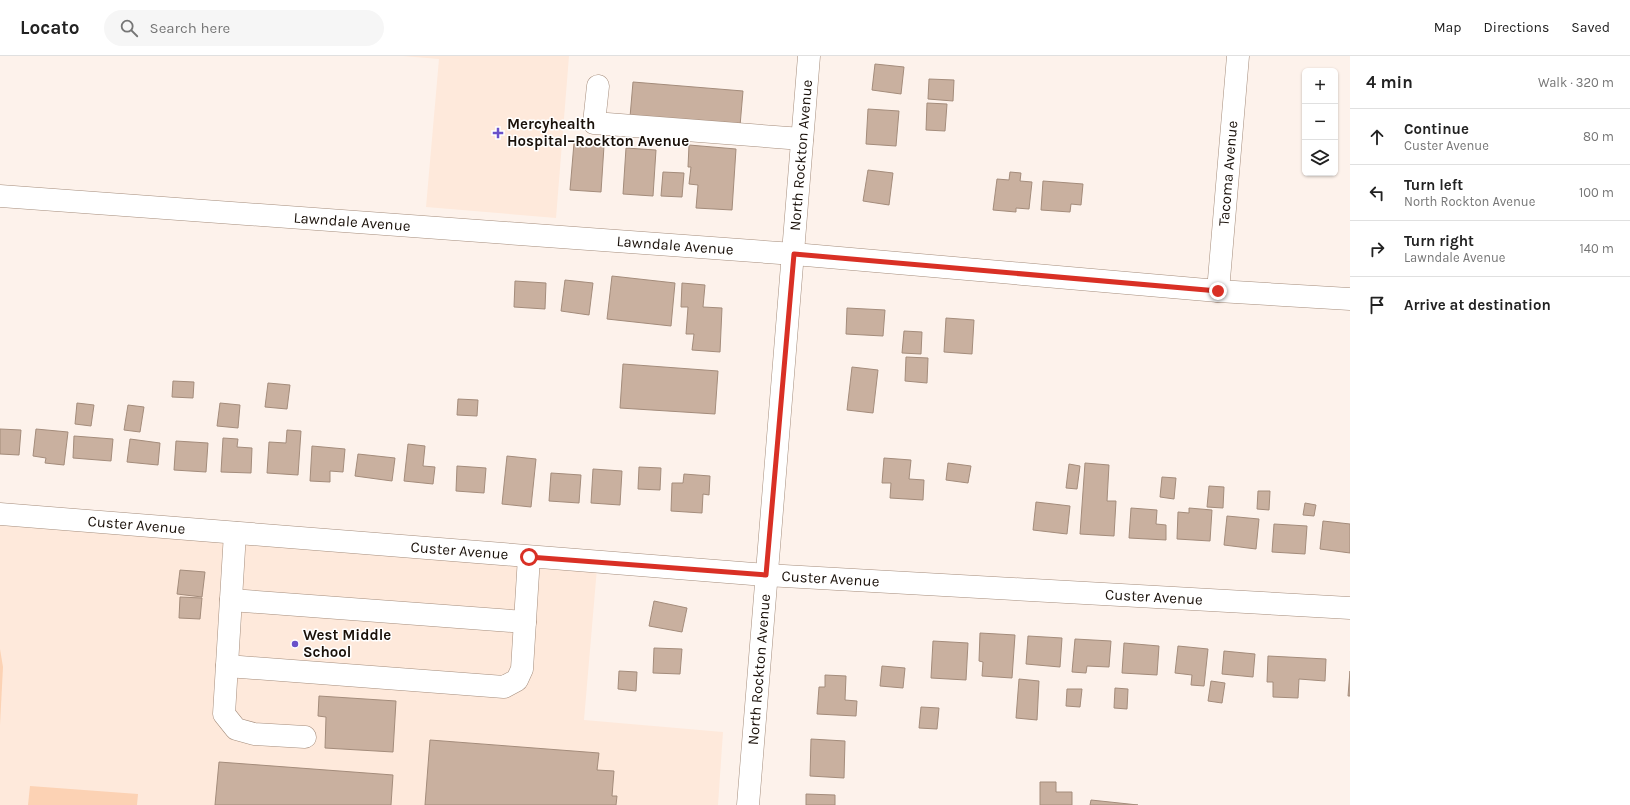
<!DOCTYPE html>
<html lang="en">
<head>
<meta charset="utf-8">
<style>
	body { margin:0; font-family:Karla,sans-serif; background:#f6f6f6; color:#222 }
	.controls { position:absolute; right:12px; top:12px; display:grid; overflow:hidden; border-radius:6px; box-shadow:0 1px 3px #0004 }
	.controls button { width:36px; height:36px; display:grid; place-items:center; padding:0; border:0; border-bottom:1px solid #e0e0e0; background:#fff; color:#222; font:20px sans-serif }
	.stop { position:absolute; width:12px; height:12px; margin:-9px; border:3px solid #d93025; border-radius:50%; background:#fff }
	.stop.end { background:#d93025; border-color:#fff; box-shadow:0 1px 4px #0008 }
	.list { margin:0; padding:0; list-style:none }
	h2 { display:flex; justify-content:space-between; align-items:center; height:52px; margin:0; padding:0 16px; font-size:17px }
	h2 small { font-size:13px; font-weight:400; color:#767676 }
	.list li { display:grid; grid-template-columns:26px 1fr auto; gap:12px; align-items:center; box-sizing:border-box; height:56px; padding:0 16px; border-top:1px solid #e0e0e0 }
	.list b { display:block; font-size:15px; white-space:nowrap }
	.list p { margin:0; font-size:13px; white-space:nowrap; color:#767676 }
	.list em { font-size:13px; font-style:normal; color:#767676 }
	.icon { flex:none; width:22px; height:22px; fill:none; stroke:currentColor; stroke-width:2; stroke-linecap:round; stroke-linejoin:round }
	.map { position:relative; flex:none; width:1350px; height:749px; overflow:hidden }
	header { display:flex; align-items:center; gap:24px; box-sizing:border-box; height:56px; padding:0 20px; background:#fff; border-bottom:1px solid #e0e0e0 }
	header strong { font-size:19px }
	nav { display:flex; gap:22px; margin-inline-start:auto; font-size:14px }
	.search { width:280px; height:36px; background:#f6f6f6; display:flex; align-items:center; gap:10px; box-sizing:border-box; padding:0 14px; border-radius:22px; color:#767676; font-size:15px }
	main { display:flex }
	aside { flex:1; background:#fff }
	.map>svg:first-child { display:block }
	.built { fill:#fee9db }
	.green { fill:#fcd2b4 }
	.building { fill:#c9b09f; stroke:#a48c7b }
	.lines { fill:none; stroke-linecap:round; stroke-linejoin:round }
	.minor-casing { stroke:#a58d7c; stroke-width:23 }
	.major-casing { stroke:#a58d7c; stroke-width:23 }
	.minor { stroke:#fff; stroke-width:22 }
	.major { stroke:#fff; stroke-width:22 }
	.route { stroke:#d93025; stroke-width:5 }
	.poi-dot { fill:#6951ca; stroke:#fff; stroke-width:1.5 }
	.labels { text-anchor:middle; stroke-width:3; stroke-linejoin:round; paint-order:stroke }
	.poi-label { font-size:15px; font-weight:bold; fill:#1a110a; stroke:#fff; text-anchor:start }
	.street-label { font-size:15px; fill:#1a110a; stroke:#fff }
</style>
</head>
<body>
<header>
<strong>Locato</strong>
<div class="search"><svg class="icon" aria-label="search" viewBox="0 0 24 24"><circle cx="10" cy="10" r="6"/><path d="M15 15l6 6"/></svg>Search here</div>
<nav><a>Map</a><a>Directions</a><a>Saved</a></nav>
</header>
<main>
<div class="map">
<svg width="1350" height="749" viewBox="0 0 1350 749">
	<rect width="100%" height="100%" fill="#fdf2eb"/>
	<g class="built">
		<path d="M403,0H569L556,162L426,151L439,3Z"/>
		<path d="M0,467L597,512L584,664L723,676L718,749H0Z"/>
	</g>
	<g class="green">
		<path d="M0,593L3,611L0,669Z"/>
		<path d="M30,730L138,738L137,749H28Z"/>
	</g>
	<g class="building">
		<path d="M875,8L904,11L901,38L872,34Z"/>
		<path d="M929,23L954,24L953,45L928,43Z"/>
		<path d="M633,26L743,35L740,70L630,61Z"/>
		<path d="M927,47L947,48L945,75L926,74Z"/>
		<path d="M868,53L899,55L896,90L866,88Z"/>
		<path d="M574,87L604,90L601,136L570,134Z"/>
		<path d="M689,89L736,93L732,154L696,152L698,129L689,128L691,111H688Z"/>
		<path d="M626,92L656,94L653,140L623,138Z"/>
		<path d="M868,114L893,117L889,149L863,145Z"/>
		<path d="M663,116L684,117L682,141L661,140Z"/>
		<path d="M1010,116L1021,117L1020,125L1032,126L1029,153L1016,152V156L993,154L997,123L1009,124Z"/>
		<path d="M1043,125L1083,128L1081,149L1071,148L1070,156L1041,154Z"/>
		<path d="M612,220L675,227L671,270L607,263Z"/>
		<path d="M565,224L593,227L589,259L561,255Z"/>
		<path d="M515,225L546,227L545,253L514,251Z"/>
		<path d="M682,227L705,229L703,251L722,252L720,296L692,294L694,278H686L688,251H681Z"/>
		<path d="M847,252L885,254L883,280L846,278Z"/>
		<path d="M946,262L974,264L972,298L944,296Z"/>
		<path d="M904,275L922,276L921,298L902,297Z"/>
		<path d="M906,301L928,302L927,327L905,325Z"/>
		<path d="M623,308L718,315L715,358L620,352Z"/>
		<path d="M852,311L878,314L873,357L847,354Z"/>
		<path d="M173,325L194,326L193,342L172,341Z"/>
		<path d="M268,327L290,329L287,353L265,351Z"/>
		<path d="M458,343L478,344L477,360L457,359Z"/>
		<path d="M77,347L94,349L91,370L75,368Z"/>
		<path d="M220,347L240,349L238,372L217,370Z"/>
		<path d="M128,349L144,351L140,376L124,374Z"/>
		<path d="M0,373L21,374L19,399L0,398Z"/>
		<path d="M36,373L68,376L64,409L45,407L46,402L33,400Z"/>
		<path d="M287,374L301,375L298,419L267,417L269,386L286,387Z"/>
		<path d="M74,380L113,383L111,405L73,402Z"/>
		<path d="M223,382L238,383L237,391L252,392L251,417L221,416Z"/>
		<path d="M130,383L160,387L158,409L127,406Z"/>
		<path d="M176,385L208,387L206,416L174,414Z"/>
		<path d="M408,388L425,390L423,410L435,411L433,428L404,425Z"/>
		<path d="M312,390L345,393L343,416L330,415V426L310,425Z"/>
		<path d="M358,398L395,402L392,425L355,420Z"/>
		<path d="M507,400L536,403L531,451L502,448Z"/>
		<path d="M884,402L911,404L909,423L924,424L923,444L890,442L891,427H882Z"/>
		<path d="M948,407L971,410L968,427L946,424Z"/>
		<path d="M1085,407L1109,409L1107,445H1116L1114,480L1080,478Z"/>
		<path d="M1069,408L1080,410L1077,433L1066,432Z"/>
		<path d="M457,410L486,412L484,437L456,435Z"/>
		<path d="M639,411L661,412L660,434L638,433Z"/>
		<path d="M593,413L622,415L620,449L591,447Z"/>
		<path d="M551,417L581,419L579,447L549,445Z"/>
		<path d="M684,418L710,420L709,439L703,438L702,457L671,455L672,427H683Z"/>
		<path d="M1162,421L1176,422L1174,443L1160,441Z"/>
		<path d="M1209,430L1224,431L1223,452L1207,451Z"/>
		<path d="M1258,435H1270L1269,454L1257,453Z"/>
		<path d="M1036,446L1070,450L1067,478L1033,474Z"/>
		<path d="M1305,447L1316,449L1314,460L1303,459Z"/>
		<path d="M1131,452L1157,454L1156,468L1166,469V484L1129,482Z"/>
		<path d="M1189,452L1212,454L1210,485L1177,483L1178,456L1189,457Z"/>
		<path d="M1227,460L1259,463L1256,493L1224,489Z"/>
		<path d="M1323,465L1350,468V497L1320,493Z"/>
		<path d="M1274,468L1307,470L1305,498L1272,496Z"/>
		<path d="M180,514L205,516L202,541L177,538Z"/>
		<path d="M180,541L202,542L200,563L179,562Z"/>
		<path d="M654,545L687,552L682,576L649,570Z"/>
		<path d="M980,577L1015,579L1012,622L982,620L983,606L979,605Z"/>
		<path d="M1028,580L1062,582L1060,611L1026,608Z"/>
		<path d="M1075,583L1111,585L1109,611L1087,610L1086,617L1072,616Z"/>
		<path d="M933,585L968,587L966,624L931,622Z"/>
		<path d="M1124,587L1159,590L1157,619L1122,617Z"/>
		<path d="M1178,590L1208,593L1204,630L1191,629L1192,619L1175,617Z"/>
		<path d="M654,592L682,593L680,618L653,617Z"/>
		<path d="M1224,595L1255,598L1253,621L1222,618Z"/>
		<path d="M1268,600L1326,603L1325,625L1299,623L1298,642L1273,641V626H1267Z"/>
		<path d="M882,610L905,612L903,632L880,630Z"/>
		<path d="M619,615L637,616L636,635L618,633Z"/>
		<path d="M1350,615V640H1348Z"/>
		<path d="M825,619L846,620L845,644L857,645L856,660L817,658L819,631H825Z"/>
		<path d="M1019,623L1039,625L1037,664L1016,662Z"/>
		<path d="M1211,625L1225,627L1222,647L1208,645Z"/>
		<path d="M1115,632L1128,633L1127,653L1114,652Z"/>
		<path d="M1067,633H1082L1080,651L1066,650Z"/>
		<path d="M319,640L396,645L393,696L325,692L326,661L318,660Z"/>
		<path d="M921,651L939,652L937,673L919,672Z"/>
		<path d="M811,683L845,685L844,722L810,720Z"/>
		<path d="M430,684L599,697L597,714L614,715L612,740H617L616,749H425Z"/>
		<path d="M219,706L393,719L391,749H215Z"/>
		<path d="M1040,726H1056V736H1072V749H1040Z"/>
		<path d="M806,738L835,739V749H806Z"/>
		<path d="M1091,744L1138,749H1090Z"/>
	</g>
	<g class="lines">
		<defs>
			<g id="minor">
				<path d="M598,30L594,67L802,83"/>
				<path id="s1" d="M0,140L794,198L1218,235L1350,243"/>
				<path id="s2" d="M1218,235L1238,0"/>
				<path id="s3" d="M0,458L766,519L1350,552"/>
				<path d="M235,477L224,658L236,673L254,678L305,681"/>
				<path d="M231,544L525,566"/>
				<path d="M227,610L504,631L517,624L522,613L529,501"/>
			</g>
			<g id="major">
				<path id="s4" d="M748,749L809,0"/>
			</g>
		</defs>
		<use href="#minor" class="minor-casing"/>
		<use href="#major" class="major-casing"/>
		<use href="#minor" class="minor"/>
		<use href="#major" class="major"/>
	</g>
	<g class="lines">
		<path class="route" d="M529,501L766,519L794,198L1218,235"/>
	</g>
	<g class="poi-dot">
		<path d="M496 71h4v4h4v4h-4v4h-4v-4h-4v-4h4z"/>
		<circle cx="295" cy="588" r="4"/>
	</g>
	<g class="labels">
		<g class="poi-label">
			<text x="507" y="73">Mercyhealth<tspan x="507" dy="17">Hospital–Rockton Avenue</tspan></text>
			<text x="303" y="584">West Middle<tspan x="303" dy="17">School</tspan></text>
		</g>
		<g class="street-label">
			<text dy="5" stroke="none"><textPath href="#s4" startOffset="652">North Rockton Avenue</textPath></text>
			<text dy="5" stroke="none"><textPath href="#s2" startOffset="118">Tacoma Avenue</textPath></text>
			<text dy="5" stroke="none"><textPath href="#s1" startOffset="353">Lawndale Avenue</textPath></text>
			<text dy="5" stroke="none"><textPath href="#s1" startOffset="677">Lawndale Avenue</textPath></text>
			<text dy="5" stroke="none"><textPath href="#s3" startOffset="137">Custer Avenue</textPath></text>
			<text dy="5" stroke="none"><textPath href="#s3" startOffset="461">Custer Avenue</textPath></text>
			<text dy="5" stroke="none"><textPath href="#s3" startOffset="833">Custer Avenue</textPath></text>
			<text dy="5" stroke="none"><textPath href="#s3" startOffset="1157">Custer Avenue</textPath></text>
			<text dy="5" stroke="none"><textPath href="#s4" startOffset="136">North Rockton Avenue</textPath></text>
		</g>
	</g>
</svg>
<div class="controls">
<button>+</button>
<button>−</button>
<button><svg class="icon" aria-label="layers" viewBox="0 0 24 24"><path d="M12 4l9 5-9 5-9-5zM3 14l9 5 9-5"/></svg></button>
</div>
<div class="stop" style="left:529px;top:501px"></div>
<div class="stop end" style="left:1218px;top:235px"></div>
</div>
<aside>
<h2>4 min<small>Walk · 320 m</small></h2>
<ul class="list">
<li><svg class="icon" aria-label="ahead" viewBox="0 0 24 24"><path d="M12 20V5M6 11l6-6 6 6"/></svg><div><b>Continue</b><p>Custer Avenue</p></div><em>80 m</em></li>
<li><svg class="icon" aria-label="left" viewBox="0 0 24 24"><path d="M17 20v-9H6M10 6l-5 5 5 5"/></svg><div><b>Turn left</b><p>North Rockton Avenue</p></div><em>100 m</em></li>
<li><svg class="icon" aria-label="right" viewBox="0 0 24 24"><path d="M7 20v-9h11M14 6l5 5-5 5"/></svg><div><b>Turn right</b><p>Lawndale Avenue</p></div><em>140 m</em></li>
<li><svg class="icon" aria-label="arrive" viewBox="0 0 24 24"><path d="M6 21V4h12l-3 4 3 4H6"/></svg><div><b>Arrive at destination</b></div></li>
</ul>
</aside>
</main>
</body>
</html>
